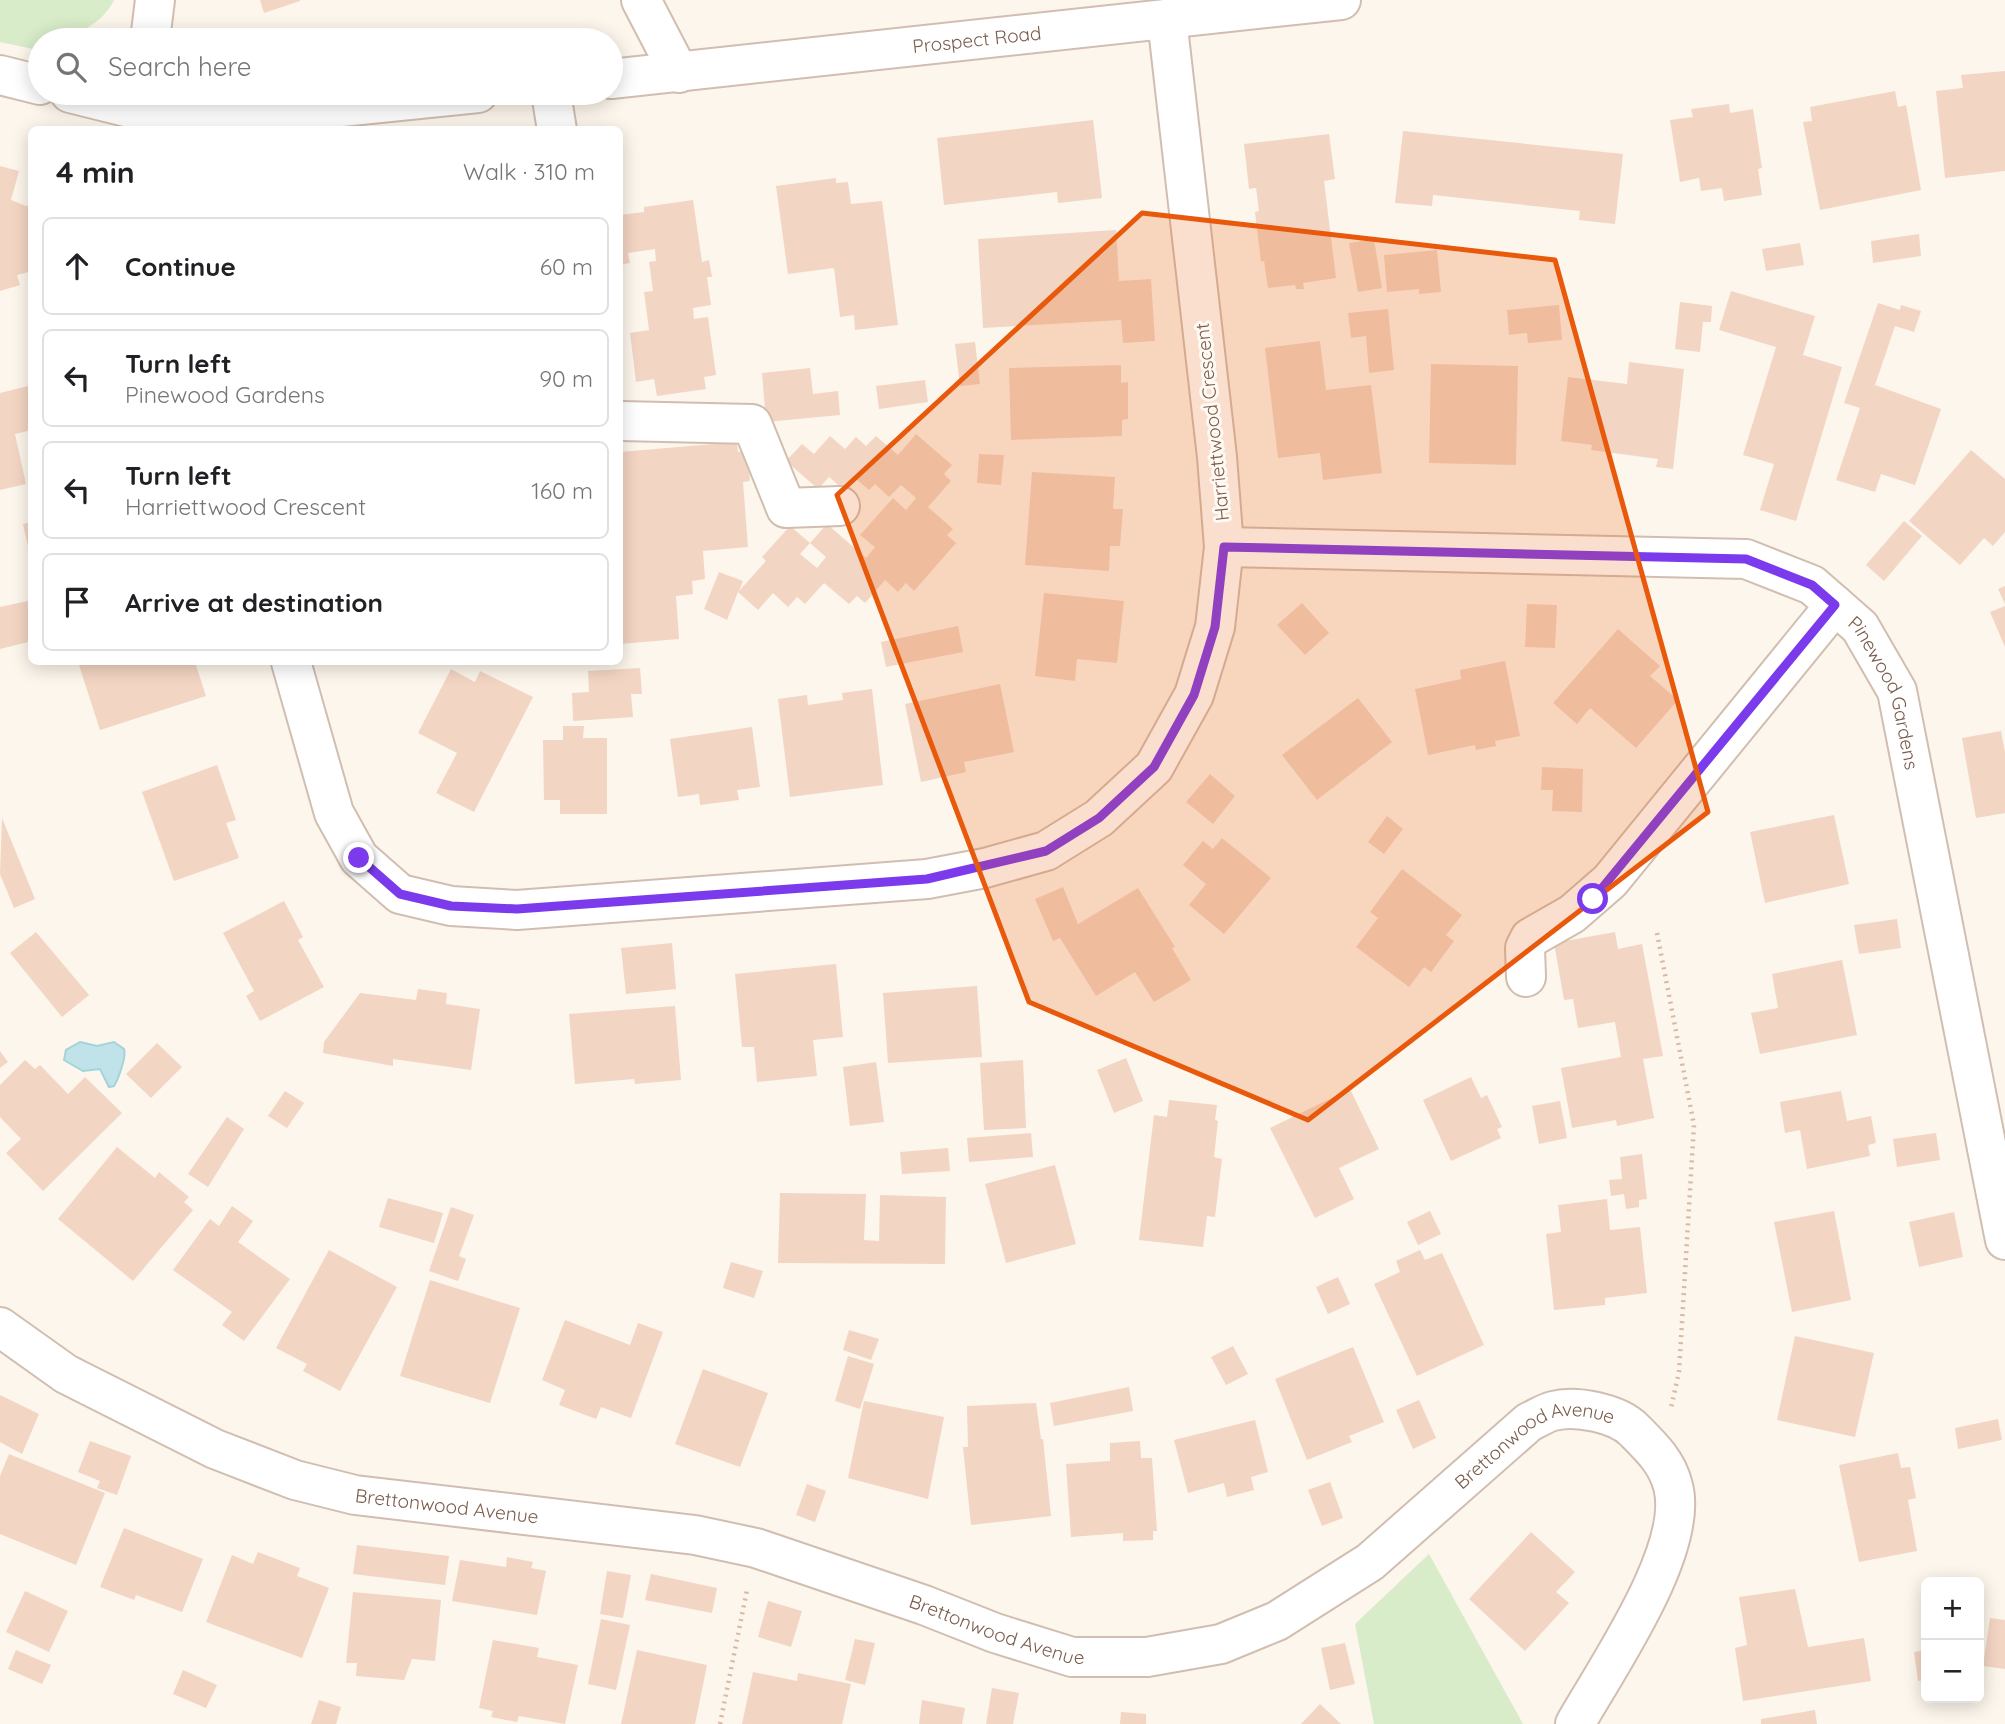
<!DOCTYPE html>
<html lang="en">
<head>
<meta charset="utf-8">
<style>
	body { margin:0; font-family:Quicksand,sans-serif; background:#f2f2f2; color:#202124 }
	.controls { position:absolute; right:21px; bottom:21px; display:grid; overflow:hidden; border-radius:10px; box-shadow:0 4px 18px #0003 }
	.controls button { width:63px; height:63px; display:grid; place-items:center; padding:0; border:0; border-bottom:2px solid #e0e0e0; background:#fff; color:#202124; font:35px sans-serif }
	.stop { position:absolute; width:21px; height:21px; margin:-16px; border:5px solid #7c3aed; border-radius:50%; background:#fff }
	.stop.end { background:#7c3aed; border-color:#fff; box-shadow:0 2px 7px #0008 }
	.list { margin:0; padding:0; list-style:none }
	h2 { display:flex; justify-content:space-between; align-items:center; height:91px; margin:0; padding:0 28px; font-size:30px }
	h2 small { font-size:23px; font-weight:400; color:#757577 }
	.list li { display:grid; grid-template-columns:46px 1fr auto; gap:21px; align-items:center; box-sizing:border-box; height:98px; margin:0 14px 14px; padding:0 14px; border:2px solid #e0e0e0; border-radius:10px }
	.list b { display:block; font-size:26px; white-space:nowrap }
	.list p { margin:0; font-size:23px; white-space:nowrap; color:#757577 }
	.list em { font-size:23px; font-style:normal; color:#757577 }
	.icon { flex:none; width:38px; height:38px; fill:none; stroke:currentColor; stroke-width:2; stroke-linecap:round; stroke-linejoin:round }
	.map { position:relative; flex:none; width:2005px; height:1724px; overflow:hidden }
	.search { position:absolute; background:#fff; box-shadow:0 4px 18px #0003; left:28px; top:28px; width:595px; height:77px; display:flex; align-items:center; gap:18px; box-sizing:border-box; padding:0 24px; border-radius:38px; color:#757577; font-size:26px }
	.panel { position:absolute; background:#fff; box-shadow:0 4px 18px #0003; left:28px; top:126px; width:595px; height:539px; border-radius:10px }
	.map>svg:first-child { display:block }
	.green { fill:#d8ecc9 }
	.water { fill:#bfe3e8; stroke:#a5d3da; stroke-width:2 }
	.building { fill:#f3d5c3 }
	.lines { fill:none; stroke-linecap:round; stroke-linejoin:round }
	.minor-casing { stroke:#d1beb0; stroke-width:42 }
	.path { stroke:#d9b8a5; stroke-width:4.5; stroke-dasharray:2 5; stroke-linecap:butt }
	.minor { stroke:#fff; stroke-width:38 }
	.route { stroke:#7c3aed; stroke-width:9 }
	.marked { fill:#e8590c; fill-opacity:0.2; stroke:#e8590c; stroke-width:5; stroke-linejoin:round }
	.labels { text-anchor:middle; stroke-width:6; stroke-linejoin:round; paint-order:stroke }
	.street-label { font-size:19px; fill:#7a5c4d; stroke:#fffaf3 }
</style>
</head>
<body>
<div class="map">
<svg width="2005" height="1724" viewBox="0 0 2005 1724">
	<rect width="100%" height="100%" fill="#fdf6ec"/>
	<g class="green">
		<path d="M0,0H114C101,27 68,40 40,40V47L33,49L0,42Z"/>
		<path d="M1429,1554L1523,1724H1374L1355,1624Z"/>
	</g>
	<path class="water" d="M80,1042L97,1046L114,1042L124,1049C127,1055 118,1080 114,1086L109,1087L100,1069L83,1071L64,1060L66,1050Z"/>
	<g class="building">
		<path d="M260,0H300V1L264,13Z"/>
		<path d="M2005,71V171L1945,178L1936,91L1963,88L1961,75Z"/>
		<path d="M1895,91L1898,107L1906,105L1921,190L1820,210L1803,122L1812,121L1810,107Z"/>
		<path d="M1729,104L1730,113L1753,109L1762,168L1758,169L1762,195L1724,201L1722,188L1701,191L1699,178L1680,182L1670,120L1693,117L1691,109Z"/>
		<path d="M1093,120L1102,198L1058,203L1057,192L944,205L937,138Z"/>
		<path d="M1403,131L1623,154L1615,224L1579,220L1580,211L1433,195L1432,206L1395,203Z"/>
		<path d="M1329,134L1335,179L1324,181L1336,278L1303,283L1304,289H1296L1295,285L1268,288L1264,261L1261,262L1255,212L1259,211L1256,188L1249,189L1244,144Z"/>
		<path d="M0,166L19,171L11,200L26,206L32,204V271L17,275L20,285L0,291Z"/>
		<path d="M836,178V183L848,182L851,204L882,201L898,325L855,330L854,315L840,317L834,268L788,274L776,186Z"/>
		<path d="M693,200L702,262L709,260L712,277H707L711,305L693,308L694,319L708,317L716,375L704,377L706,389L657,396L654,379L636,382L630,333L649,330L644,292L653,291L649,262L656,261L655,249L628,253L630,263L620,265V215L644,212V207Z"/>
		<path d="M1116,230L1119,281L1151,279L1155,341L1123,343L1121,320L983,328L978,239Z"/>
		<path d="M1919,234L1921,256L1873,263L1871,241Z"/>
		<path d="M1374,239L1382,288L1358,292L1349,243Z"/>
		<path d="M1800,243L1804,265L1766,271L1762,249Z"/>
		<path d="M1437,250L1441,292L1419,294V289L1387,292L1384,255Z"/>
		<path d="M1731,291L1815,316L1803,355L1842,367L1796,521L1760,510L1774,464L1743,455L1776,347L1719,330Z"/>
		<path d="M1680,302L1712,306L1711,322H1703L1700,352L1675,349Z"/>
		<path d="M1878,303L1900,310L1901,305L1921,311L1914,332L1895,326L1875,385L1941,409L1915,485L1881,474L1875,492L1836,480L1860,408L1844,403Z"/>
		<path d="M1559,305L1562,340L1528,343L1527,333L1509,335L1507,310Z"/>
		<path d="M1388,309L1394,370L1369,373L1366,336L1351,338L1348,313Z"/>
		<path d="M1320,341L1326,390L1371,385L1382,473L1323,480L1320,453L1278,458L1265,348Z"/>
		<path d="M975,342L980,384L960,386L955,344Z"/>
		<path d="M1629,362L1684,369L1673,469L1656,467L1658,459L1591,450L1592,445L1561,441L1568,377L1627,384Z"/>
		<path d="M1431,364L1518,366L1516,465L1429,463Z"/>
		<path d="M1121,365V383L1128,382V419L1122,420V436L1011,440L1009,368Z"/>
		<path d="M810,368L813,394L838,391L840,415L766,422L762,373Z"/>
		<path d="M925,380L928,402L879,409L876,386Z"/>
		<path d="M32,385V430L15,434L26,484L0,490V393Z"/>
		<path d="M916,434L952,465L944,474L951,481L928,507L953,529L947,535L956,543L914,591L906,583L898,592L885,580L865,603L857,596L849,604L824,583L805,604L797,597L788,607L773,593L758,610L738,592L727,620L704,609L719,572L743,581L739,591L766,561L762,557L790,526L810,543L800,554L817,568L826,557L810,543L827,524L866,558L875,547L860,535L893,498L906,510L916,498L901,485L889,497L875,484L869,490L855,478L844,490L829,477L818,489L786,461L802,444L814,454L830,436L845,449L856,437L866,446L876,436L898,455Z"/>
		<path d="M737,442L738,452L747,451L750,481L743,482L748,547L703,551L705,579L692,581L693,594L676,596L679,639L620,644V452Z"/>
		<path d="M1971,450L2005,479V532L1993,546L1984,538L1960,565L1909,521Z"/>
		<path d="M979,454L1004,455L1001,485L977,483Z"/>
		<path d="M1032,472L1115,477L1113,509H1123L1120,546H1110L1109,571L1025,565Z"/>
		<path d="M1904,521L1922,536L1884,581L1866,565Z"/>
		<path d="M32,522V555H30L23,524Z"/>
		<path d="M2005,586V604L1998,589Z"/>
		<path d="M1044,593L1124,601L1117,663L1077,659L1075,681L1035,676Z"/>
		<path d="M28,601L32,641L0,649V607Z"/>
		<path d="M1302,603L1329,633L1305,655L1277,625Z"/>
		<path d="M1527,604L1557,605L1555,648L1525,647Z"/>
		<path d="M2005,606V647L1990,612Z"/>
		<path d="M958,626L963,652L886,667L881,642Z"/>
		<path d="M1618,629L1660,666L1650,676L1678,700L1636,748L1590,708L1577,724L1553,703Z"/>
		<path d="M1505,661L1520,736L1495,741L1496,746L1476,750L1475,745L1428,755L1415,689L1461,679L1460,670Z"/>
		<path d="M78,662H195L206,696L100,730Z"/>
		<path d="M640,668L642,694H631L633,717L573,721L572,693L589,692L588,671Z"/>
		<path d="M451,669L475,682L480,671L533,697L474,812L436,793L457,753L418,733Z"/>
		<path d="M1000,684L1014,752L964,762L966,772L921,782L905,704Z"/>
		<path d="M872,689L883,785L790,797L778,699L807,695L808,705L843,700L842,693Z"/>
		<path d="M1358,698L1392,742L1317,800L1282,755Z"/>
		<path d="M563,726H584L583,738H607V814H560V800H544L543,740H563Z"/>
		<path d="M752,727L760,787L737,790L739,800L700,805L699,794L678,797L670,739Z"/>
		<path d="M2001,731L2005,752V813L1976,818L1962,738Z"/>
		<path d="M217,765L236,820L226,823L239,858L174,881L142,792Z"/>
		<path d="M1542,767L1583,769L1582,812L1552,811L1553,790H1541Z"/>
		<path d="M1210,774L1235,796L1213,824L1186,802Z"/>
		<path d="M1834,815L1849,884L1765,903L1750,832Z"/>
		<path d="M1387,816L1403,829L1384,854L1368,842Z"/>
		<path d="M2,818L35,899L14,908L0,874Z"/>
		<path d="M1222,838L1271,878L1224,934L1189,905L1206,884L1183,865L1203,841L1213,849Z"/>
		<path d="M1402,869L1462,915L1446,935L1454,941L1431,972L1424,967L1409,987L1356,947L1378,918L1370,912Z"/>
		<path d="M1063,887L1078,924L1138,888L1175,947L1172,948L1191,980L1154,1002L1135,972L1096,996L1060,938L1053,941L1035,899Z"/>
		<path d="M284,901L303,937L298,940L324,987L260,1021L246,996L254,991L223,933Z"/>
		<path d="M1897,919L1901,948L1859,954L1854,925Z"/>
		<path d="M36,932L89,995L62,1017L10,953Z"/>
		<path d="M1615,932L1618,949L1642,944L1663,1056L1643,1059L1654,1118L1617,1126L1616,1120L1572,1128L1561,1068L1621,1057L1615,1022L1578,1028L1573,999L1564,1000L1554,943Z"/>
		<path d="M672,943L676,989L626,994L621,948Z"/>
		<path d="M1842,960L1857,1035L1760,1054L1751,1013L1778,1008L1772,974Z"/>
		<path d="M836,964L843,1037L813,1040L817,1076L757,1082L754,1047H742L735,974Z"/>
		<path d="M977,986L982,1057L888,1063L883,993Z"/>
		<path d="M418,989L447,993L446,1004L480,1009L471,1070L393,1059V1066L323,1053L324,1042L360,993L416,1000Z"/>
		<path d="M675,1006L681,1080L635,1084L634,1079L575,1084L569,1014Z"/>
		<path d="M157,1043L182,1067L151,1098L126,1074Z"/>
		<path d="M0,1051L8,1062L0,1068Z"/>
		<path d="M1126,1058L1143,1101L1114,1113L1097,1070Z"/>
		<path d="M25,1060L35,1069L40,1065L68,1094L85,1077L122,1113L43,1191L6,1153L21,1139L0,1117V1085Z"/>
		<path d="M1023,1060L1026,1128L984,1130L980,1063Z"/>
		<path d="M876,1062L884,1122L850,1126L843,1067Z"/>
		<path d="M1471,1077L1481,1098L1487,1095L1502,1127L1497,1129L1501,1138L1451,1161L1423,1100Z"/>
		<path d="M1350,1089L1379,1149L1339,1168L1354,1199L1315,1218L1270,1128Z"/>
		<path d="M285,1091L304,1103L287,1128L268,1116Z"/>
		<path d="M1841,1091L1847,1121L1871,1116L1876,1143L1868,1145L1870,1156L1807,1169L1800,1130L1785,1133L1780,1102Z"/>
		<path d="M1169,1100L1217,1105L1215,1120L1218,1121L1214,1157L1222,1159L1215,1217L1207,1216L1203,1247L1139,1240L1154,1115L1167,1117Z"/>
		<path d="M1560,1101L1567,1138L1539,1144L1532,1106Z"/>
		<path d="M227,1117L244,1129L208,1187L188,1174Z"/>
		<path d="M1031,1133L1033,1157L969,1162L967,1138Z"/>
		<path d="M1936,1133L1940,1160L1897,1167L1893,1139Z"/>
		<path d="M117,1147L155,1178L159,1172L189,1197L184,1202L193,1210L133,1281L58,1219Z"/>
		<path d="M948,1148L950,1171L902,1174L900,1152Z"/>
		<path d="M1642,1154L1647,1199L1639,1200V1207L1626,1209L1624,1194L1611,1196L1609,1180L1622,1179L1620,1157Z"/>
		<path d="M1055,1165L1076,1244L1006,1263L985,1184Z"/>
		<path d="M780,1193L866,1194L864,1240L879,1241L880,1195L946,1197L945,1264L778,1263Z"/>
		<path d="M388,1198L443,1213L434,1243L379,1227Z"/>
		<path d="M1607,1199L1610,1230L1640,1227L1647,1293L1605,1298V1305L1554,1310L1546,1234L1561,1232L1558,1205Z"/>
		<path d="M232,1206L253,1221L238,1242L290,1279L244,1341L222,1325L232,1312L173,1270L210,1219L219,1226Z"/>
		<path d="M451,1207L474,1215L459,1256L466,1259L458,1281L429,1271Z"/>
		<path d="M1430,1211L1441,1234L1418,1245L1407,1222Z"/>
		<path d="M1834,1211L1851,1300L1792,1312L1774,1222Z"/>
		<path d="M1954,1212L1963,1257L1919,1267L1909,1222Z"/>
		<path d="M329,1250L397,1287L340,1391L303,1371L307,1364L276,1348Z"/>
		<path d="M1420,1250L1425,1260L1442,1253L1484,1345L1417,1376L1374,1284L1400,1272L1396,1261Z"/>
		<path d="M731,1262L763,1271L754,1298L723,1288Z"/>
		<path d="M1338,1277L1350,1304L1328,1314L1316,1287Z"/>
		<path d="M430,1280L520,1308L490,1403L400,1376Z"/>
		<path d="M565,1320L630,1345L638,1323L663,1332L631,1418L601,1407L596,1419L559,1405L565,1390L542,1380Z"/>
		<path d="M849,1330L879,1339L871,1360L843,1350Z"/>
		<path d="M1795,1336L1874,1353L1855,1437L1777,1420Z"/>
		<path d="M1233,1346L1248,1374L1226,1385L1211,1357Z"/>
		<path d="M1353,1347L1384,1422L1349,1436L1352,1442L1307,1460L1275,1379Z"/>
		<path d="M848,1356L874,1364L860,1409L835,1401Z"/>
		<path d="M703,1369L768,1393L740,1467L675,1444Z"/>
		<path d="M1129,1387L1133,1411L1054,1426L1050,1403Z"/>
		<path d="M0,1395L39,1414L22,1454L0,1442Z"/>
		<path d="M1419,1400L1436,1438L1413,1449L1396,1410Z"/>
		<path d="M864,1401L944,1417L928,1499L848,1478Z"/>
		<path d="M1036,1403L1041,1439H1043L1051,1516L971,1525L963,1447H968L967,1406Z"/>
		<path d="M1998,1419L2002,1440L1958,1449L1955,1428Z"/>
		<path d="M1255,1420L1268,1472L1251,1477L1254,1490L1227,1497L1224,1483L1188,1493L1174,1440Z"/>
		<path d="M90,1441L131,1456L117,1495L97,1488L100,1481L78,1472Z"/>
		<path d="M1140,1441L1141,1458H1152L1157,1531H1153V1540L1123,1541V1533L1071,1537L1066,1464L1110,1461V1443Z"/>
		<path d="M1898,1453L1901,1468L1910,1467L1916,1498L1908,1500L1917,1551L1859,1562L1839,1465Z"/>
		<path d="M9,1454L105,1493L76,1565L0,1534V1476Z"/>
		<path d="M1330,1482L1343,1518L1322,1526L1308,1490Z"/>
		<path d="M807,1484L826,1491L815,1522L796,1515Z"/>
		<path d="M124,1528L203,1559L182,1612L136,1595L134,1600L100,1587Z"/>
		<path d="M1531,1532L1575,1572L1556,1592L1569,1603L1525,1651L1469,1599Z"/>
		<path d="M357,1545L449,1556L445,1585L353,1574Z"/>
		<path d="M258,1552L300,1568L297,1576L329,1588L302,1658L206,1622L232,1555L253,1564Z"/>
		<path d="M507,1557L533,1562L531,1568L546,1571L537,1615L452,1601L460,1560L506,1567Z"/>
		<path d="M607,1571L631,1575L623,1618L600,1614Z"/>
		<path d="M651,1574L717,1588L712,1613L645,1600Z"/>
		<path d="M1795,1589L1808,1647L1864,1638L1871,1681L1743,1701L1735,1648L1747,1645L1739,1597Z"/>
		<path d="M25,1591L68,1611L49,1652L6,1632Z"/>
		<path d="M353,1592L441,1600L435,1661L412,1659L404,1680L356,1676L357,1663H346Z"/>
		<path d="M768,1601L802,1611L791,1647L758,1637Z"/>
		<path d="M1990,1618L2005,1620V1669L1983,1666Z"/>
		<path d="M601,1619L630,1625L616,1690L588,1684Z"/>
		<path d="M855,1639L875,1643L865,1685L845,1680Z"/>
		<path d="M493,1640L539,1648L537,1657L578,1665L565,1724L519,1716L517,1722L491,1717L493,1711L479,1708Z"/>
		<path d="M1345,1643L1355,1684L1330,1690L1321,1648Z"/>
		<path d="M16,1650L51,1665L42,1684L8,1669Z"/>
		<path d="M637,1650L707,1665L695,1724H621Z"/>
		<path d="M1926,1650V1680L1918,1681L1914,1652Z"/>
		<path d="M183,1670L217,1685L206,1708L173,1694Z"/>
		<path d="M753,1672L797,1681L798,1673L851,1684L842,1724H742Z"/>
		<path d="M992,1688L1019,1693L1013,1724H986Z"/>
		<path d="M319,1700L341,1707L336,1724H311Z"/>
		<path d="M922,1700L965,1708L962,1724H919Z"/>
		<path d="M1320,1704L1341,1724H1301Z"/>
		<path d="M1815,1710L1817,1724H1761V1719Z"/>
		<path d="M1121,1712L1146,1714V1724H1120Z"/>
	</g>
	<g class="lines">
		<defs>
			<g id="minor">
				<path d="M641,0L679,73"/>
				<path d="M150,40L155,0"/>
				<path d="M0,75L40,85"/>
				<path id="s1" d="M611,79L1341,0"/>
				<path d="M70,93L138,110L292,112L478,93"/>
				<path d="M551,93L557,130"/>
				<path d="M620,421L752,424L786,508L840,506"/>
				<path id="s2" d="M1224,547L1746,559L1812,585L1860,627L1897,691L2005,1240"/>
				<path d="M291,662L334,813L359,858L400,894L451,906L517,910L927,879L985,868L1046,851L1099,818L1154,767L1194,695L1215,627L1224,547L1217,457L1167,19"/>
				<path d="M1526,977L1525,948L1530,938L1572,914L1610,881L1835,605"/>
				<path id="s3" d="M0,1327L66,1374L215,1449L295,1480L355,1495L695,1535L756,1548L924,1605L995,1633L1072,1657H1147L1221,1644L1277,1621L1370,1562L1529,1422C1536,1419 1545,1413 1553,1411C1576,1405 1617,1413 1634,1430C1651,1447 1667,1462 1673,1486C1690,1549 1606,1669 1575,1724"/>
			</g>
		</defs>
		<use href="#minor" class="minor-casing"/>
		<g class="path">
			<path d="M1657,933L1694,1125L1679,1372L1671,1408"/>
			<path d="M720,1724L747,1590"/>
		</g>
		<use href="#minor" class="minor"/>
	</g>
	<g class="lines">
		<path class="route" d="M359,858L400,894L451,906L517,909L927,879L1046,851L1099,818L1154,767L1194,695L1215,627L1224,547L1746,559L1812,585L1835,605L1593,899"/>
	</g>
	<path class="marked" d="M1142,213L1555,260L1708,812L1308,1120L1029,1002L837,495Z"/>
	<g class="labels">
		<g class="street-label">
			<text dy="7" stroke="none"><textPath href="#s1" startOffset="368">Prospect Road</textPath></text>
			<text transform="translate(1212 422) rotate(-96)" y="7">Harriettwood Crescent</text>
			<text dy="7" stroke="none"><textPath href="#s2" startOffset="728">Pinewood Gardens</textPath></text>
			<text dy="7" stroke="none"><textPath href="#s3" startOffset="1664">Brettonwood Avenue</textPath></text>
			<text dy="7" stroke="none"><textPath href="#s3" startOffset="488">Brettonwood Avenue</textPath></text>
			<text dy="7" stroke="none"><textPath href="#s3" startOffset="1055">Brettonwood Avenue</textPath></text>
		</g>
	</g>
</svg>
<div class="controls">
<button>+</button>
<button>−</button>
</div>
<div class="stop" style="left:1593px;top:899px"></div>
<div class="stop end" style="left:359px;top:858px"></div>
<div class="search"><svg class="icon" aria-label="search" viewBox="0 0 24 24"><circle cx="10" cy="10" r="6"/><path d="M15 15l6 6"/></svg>Search here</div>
<section class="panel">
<h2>4 min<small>Walk · 310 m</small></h2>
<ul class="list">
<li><svg class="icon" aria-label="ahead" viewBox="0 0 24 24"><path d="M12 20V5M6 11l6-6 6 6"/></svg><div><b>Continue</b></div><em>60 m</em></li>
<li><svg class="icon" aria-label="left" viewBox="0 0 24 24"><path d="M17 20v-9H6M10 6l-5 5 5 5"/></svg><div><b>Turn left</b><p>Pinewood Gardens</p></div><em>90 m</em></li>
<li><svg class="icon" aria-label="left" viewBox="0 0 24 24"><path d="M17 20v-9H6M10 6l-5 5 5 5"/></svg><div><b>Turn left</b><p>Harriettwood Crescent</p></div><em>160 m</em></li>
<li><svg class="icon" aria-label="arrive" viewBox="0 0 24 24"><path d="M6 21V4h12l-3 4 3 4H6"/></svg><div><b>Arrive at destination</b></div></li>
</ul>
</section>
</div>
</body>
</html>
